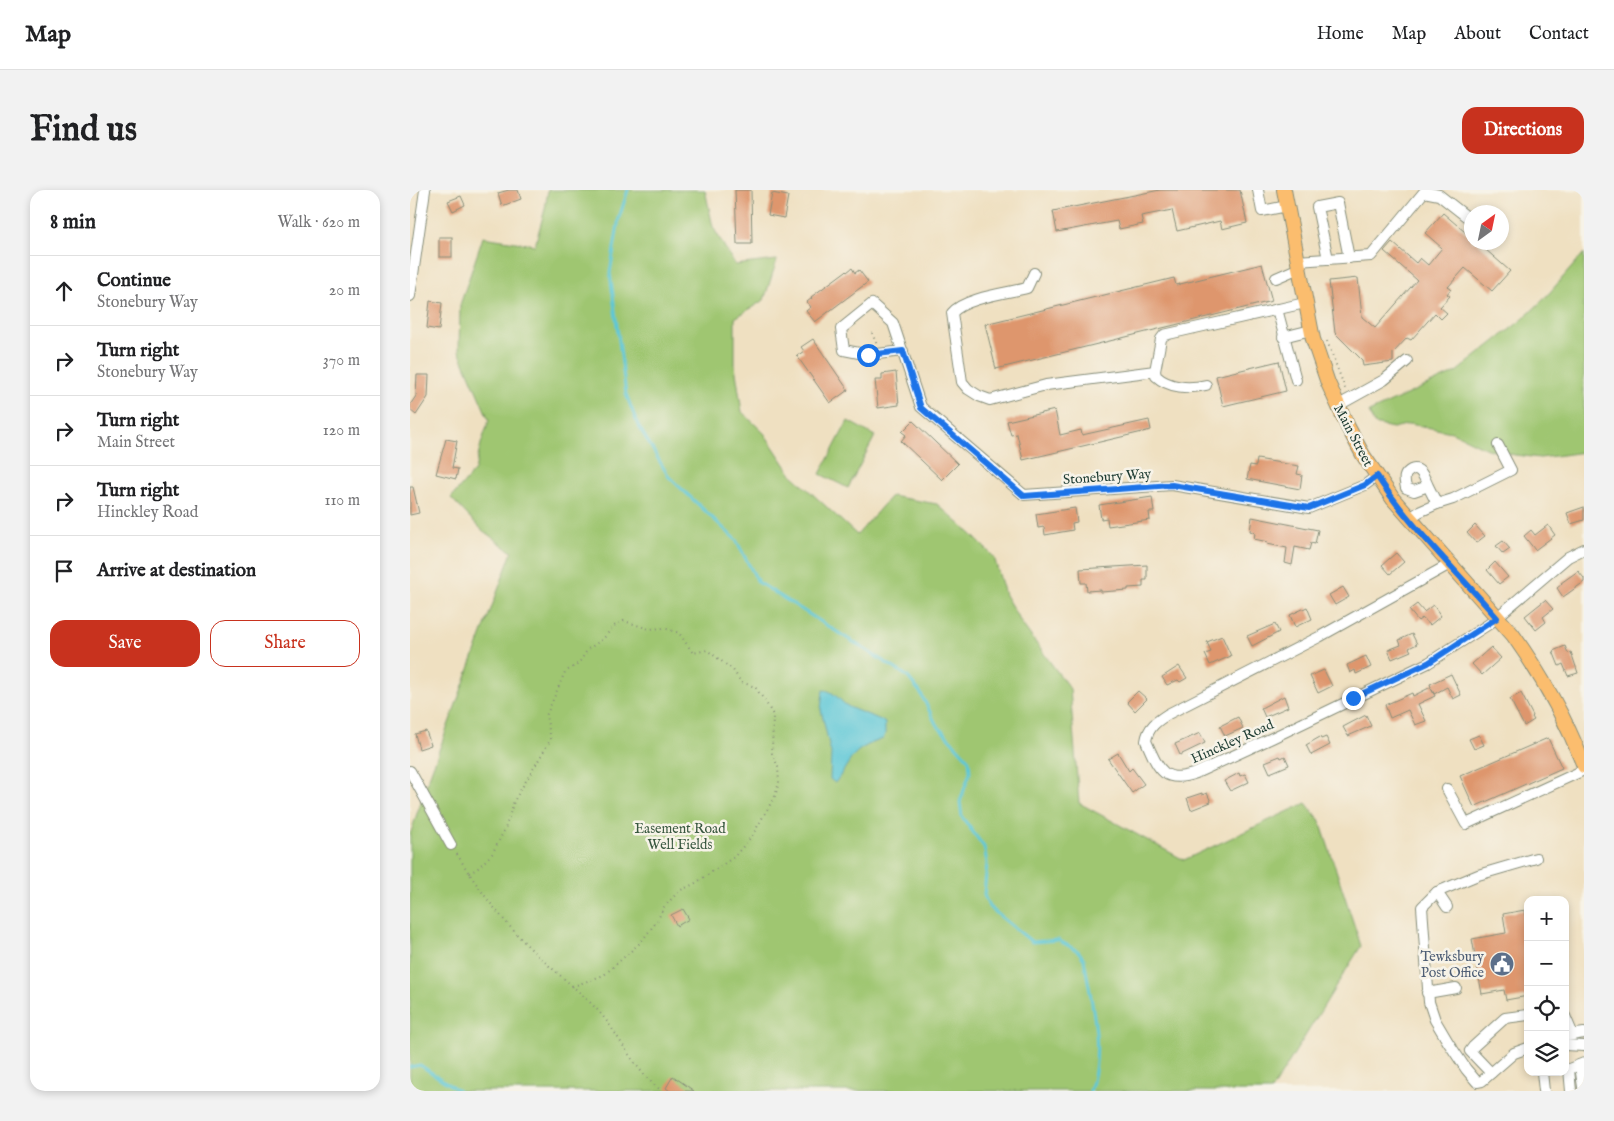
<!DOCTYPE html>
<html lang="en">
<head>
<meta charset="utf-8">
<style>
	body { margin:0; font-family:"IM FELL English",serif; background:#f2f2f2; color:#202124 }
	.controls { position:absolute; right:15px; bottom:15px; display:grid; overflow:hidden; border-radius:10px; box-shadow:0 2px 8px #0003 }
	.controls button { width:45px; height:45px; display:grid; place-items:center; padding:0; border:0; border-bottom:1px solid #e0e0e0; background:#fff; color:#202124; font:25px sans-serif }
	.compass { position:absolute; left:1054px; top:15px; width:45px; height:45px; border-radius:50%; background:#fff; box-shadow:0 2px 8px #0003; rotate:33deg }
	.stop { position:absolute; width:15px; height:15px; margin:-11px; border:4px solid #1a73e8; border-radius:50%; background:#fff }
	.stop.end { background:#1a73e8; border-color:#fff; box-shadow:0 1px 5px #0008 }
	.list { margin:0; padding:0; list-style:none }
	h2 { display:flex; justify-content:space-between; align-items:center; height:65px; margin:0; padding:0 20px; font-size:21px }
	h2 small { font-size:16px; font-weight:400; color:#757577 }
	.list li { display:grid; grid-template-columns:32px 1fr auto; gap:15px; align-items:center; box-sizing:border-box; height:70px; padding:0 20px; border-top:1px solid #e0e0e0 }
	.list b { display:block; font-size:19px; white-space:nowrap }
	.list p { margin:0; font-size:16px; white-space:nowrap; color:#757577 }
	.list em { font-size:16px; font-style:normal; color:#757577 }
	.actions { display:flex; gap:10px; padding:15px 20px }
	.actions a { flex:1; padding:11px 0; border:1px solid #c8321e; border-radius:15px; text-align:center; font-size:18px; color:#c8321e }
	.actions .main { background:#c8321e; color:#fff }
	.icon { flex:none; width:28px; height:28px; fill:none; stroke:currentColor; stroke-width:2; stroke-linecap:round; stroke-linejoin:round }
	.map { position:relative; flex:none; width:1174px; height:901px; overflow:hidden; border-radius:15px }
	header { display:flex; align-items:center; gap:30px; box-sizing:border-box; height:70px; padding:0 25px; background:#fff; border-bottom:1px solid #e0e0e0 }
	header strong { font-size:24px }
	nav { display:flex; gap:28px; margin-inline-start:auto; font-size:18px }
	.intro { display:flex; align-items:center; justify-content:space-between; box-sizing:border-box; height:120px; padding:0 30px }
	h1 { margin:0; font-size:35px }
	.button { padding:12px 22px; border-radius:15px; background:#c8321e; color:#fff; font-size:18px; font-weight:700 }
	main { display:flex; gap:30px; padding:0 30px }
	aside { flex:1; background:#fff; border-radius:15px; box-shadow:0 2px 8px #0003 }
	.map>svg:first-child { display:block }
	.green { fill:#9fc671; stroke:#5f8252 }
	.water { fill:#5dc7d7; stroke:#3e8286 }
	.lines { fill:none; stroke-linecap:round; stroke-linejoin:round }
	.stream { stroke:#5dc7d7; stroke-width:3 }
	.building { fill:#de966d }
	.minor-casing { stroke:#878e7a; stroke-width:12 }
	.major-casing { stroke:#878e7a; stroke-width:16 }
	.path { stroke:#878e7a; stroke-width:2; stroke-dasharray:1 4; stroke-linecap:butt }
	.minor { stroke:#fff; stroke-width:10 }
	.major { stroke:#fbbd6e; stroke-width:14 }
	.route { stroke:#1a73e8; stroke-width:6 }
	.labels { text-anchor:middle; stroke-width:5; stroke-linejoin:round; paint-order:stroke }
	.street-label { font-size:14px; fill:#1f3d34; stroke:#f7f3e8 }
	.park-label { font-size:14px; fill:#395840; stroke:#f7f3e8 }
	.service-label { font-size:14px; fill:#4e5e75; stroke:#f7f3e8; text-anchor:end }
</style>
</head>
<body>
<header>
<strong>Map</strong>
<nav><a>Home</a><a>Map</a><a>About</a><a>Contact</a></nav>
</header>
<div class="intro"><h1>Find us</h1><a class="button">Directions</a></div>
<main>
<aside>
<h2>8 min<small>Walk · 620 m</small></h2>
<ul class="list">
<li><svg class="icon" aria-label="ahead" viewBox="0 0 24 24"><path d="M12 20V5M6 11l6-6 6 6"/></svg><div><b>Continue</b><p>Stonebury Way</p></div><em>20 m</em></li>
<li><svg class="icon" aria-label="right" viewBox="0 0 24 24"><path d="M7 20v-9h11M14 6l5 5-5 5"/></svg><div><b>Turn right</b><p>Stonebury Way</p></div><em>370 m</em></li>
<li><svg class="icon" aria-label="right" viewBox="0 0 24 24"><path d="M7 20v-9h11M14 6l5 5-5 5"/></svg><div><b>Turn right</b><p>Main Street</p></div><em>120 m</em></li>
<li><svg class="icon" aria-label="right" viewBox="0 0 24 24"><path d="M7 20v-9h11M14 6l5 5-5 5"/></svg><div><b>Turn right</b><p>Hinckley Road</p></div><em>110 m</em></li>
<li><svg class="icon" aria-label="arrive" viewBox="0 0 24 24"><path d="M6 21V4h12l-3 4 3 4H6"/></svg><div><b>Arrive at destination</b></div></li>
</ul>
<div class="actions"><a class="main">Save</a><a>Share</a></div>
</aside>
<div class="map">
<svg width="1174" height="901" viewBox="0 0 1174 901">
	<rect width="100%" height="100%" fill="#f7f3e8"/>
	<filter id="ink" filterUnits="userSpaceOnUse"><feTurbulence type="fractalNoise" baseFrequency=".02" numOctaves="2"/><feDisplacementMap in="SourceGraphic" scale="10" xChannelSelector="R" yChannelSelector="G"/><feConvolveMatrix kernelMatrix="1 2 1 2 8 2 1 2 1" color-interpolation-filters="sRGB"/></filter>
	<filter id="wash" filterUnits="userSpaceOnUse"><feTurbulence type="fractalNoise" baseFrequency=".0096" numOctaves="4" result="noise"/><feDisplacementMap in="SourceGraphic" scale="20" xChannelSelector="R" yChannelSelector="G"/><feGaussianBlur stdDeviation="1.12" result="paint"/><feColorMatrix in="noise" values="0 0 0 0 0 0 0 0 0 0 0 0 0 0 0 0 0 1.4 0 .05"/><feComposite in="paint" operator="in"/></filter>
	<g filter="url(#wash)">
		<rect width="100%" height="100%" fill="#efe0c1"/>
		<g class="green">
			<path d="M138,0H295L303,37L325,75L367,70L354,110L325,128V176L332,222L354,243L382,285L447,345L481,306L527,314L562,345L584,367L595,405L612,434L660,499L669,613L774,670L896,613L910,631L951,756L861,901H0V645L17,593L102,362L72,340L41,308L65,280L71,254L79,230L49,161L50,115L73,47L125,55L135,19Z"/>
			<path d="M1174,63V262L1130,268L1105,265L1077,259L1042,242L1000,234L983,238L964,234L959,222L1046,182L1113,129L1135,108Z"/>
			<path d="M438,231L465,246L438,298L410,284Z"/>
		</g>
		<path class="water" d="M413,500C423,500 429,510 436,515C446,522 469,527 475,533V544L473,549C439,561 445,566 425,593L420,589L421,563L411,520Z"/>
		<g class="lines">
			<g class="stream">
				<path d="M218,0L209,28L200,83L216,204L228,235L259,287L326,350L348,392L497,486L510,502L526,534L559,570L560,582L550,612L552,627L574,657L577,673L574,705L579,717L622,752L648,750L668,761L674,769C681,811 695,860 680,901"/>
				<path d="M0,877L10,875L49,901"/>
			</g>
		</g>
		<g id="blocks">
			<g class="building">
				<path d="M99,0H108L111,9L92,16L88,3Z"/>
				<path d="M325,0H341L342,54H327Z"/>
				<path d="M750,0H830L837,33L812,39L810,31L767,41L762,20L731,26L733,34L709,39L707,31L647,42L643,21Z"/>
				<path d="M362,3L378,6L374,28L358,25Z"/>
				<path d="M51,6L55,15L43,21L38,11Z"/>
				<path d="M1033,23L1062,48V52H1067L1100,81L1082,101L1055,78L1038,97L1041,99L1037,104L1040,106L1030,117L1037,123L1031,129L1025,123L1001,150L997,148L983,163V172L953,176L952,170L925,143L919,91L948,88L952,127L965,138L1007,90L974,61L982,52L1006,73L1010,68L1018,75L1032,58L1015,43Z"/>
				<rect x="29" y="47" width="13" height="20"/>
				<path d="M852,74L862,111L586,179L575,134L764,88L766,95Z"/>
				<path d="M442,78L445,83L449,80L458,92L405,132L396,121L401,117L397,112L402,108L401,107L436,81L437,82Z"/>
				<path d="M20,111L32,113L29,140L17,138Z"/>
				<path d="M403,149L438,200L420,213L387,166L394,161L391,157Z"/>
				<path d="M869,171L876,201L813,216L806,186Z"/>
				<path d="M486,182L489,215L468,218L465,190H472V184Z"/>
				<path d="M7,185H19L18,207L6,225L0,220V215L6,206Z"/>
				<path d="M645,220L650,245L671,240L672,245L739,230L741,240L613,270L607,244L601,245L597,231Z"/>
				<path d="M503,231L548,274L532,290L491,251L496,245L492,242Z"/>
				<path d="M36,249L47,251L42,278L48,279L46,289L26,284Z"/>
				<path d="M847,269L889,276L887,284L892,285L890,299L837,289L840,275L846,276Z"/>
				<path d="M0,297H3L9,323L0,325Z"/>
				<path d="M742,307L744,322H739L740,330L698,336L697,328L691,329L689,315Z"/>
				<path d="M1174,317V330L1161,334L1157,323Z"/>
				<path d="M665,318L667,332L662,333L663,340L635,345L634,337L628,338L626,324Z"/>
				<path d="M842,327L908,340L905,354L901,353L899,360L885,357L882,375L875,373L877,358L857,354L858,352L844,349L845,343L840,341Z"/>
				<path d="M1065,335L1075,346L1066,353L1057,343Z"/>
				<path d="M1138,335L1145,345L1125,360L1114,346L1121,340L1125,345Z"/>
				<path d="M1093,351L1100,359L1093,364L1086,356Z"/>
				<path d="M986,363L994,372L980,384L972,375Z"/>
				<path d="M1085,372L1098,387L1089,394L1077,380Z"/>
				<path d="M737,375V390H733V397L718,398V400L691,402V400L677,401L676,393H671L670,379Z"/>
				<path d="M1168,381L1174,388V392L1153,407L1147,398L1152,394L1151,393Z"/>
				<path d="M933,397L939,407L925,415L919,405Z"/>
				<path d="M1135,410L1143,419L1133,427L1136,432L1126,440L1115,426Z"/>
				<path d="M1007,414L1014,422L1023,415L1031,426L1020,435L1012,428L1008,431L999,420Z"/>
				<path d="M897,417L902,429L885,437L880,425Z"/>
				<path d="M865,434L869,442L842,456L837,446Z"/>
				<path d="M1002,444L1007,454L999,458L1001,461L982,469L978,460L991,455L989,450Z"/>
				<path d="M812,446L821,466L800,475L795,464L801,462L797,452Z"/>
				<path d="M1155,456L1158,463L1161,462L1168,483L1158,486L1153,474L1149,476L1143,461Z"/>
				<path d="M1081,457L1091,468L1072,485L1062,474Z"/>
				<path d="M956,466L961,477L946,484L945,480L940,483L937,475Z"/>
				<path d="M769,476L777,488L770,492L768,490L757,495L752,487Z"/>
				<path d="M914,480L922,496L908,503L900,486Z"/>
				<path d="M1041,484L1051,505L1043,509L1037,497L1024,504L1021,498L1025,506L1008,514L1016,531L1005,535L998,520L980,528L975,515L1002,503L1003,506L1021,497L1020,494Z"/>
				<path d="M728,501L737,509L725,521L717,512Z"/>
				<path d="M1111,503L1123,526L1122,527L1124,530L1114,536L1100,509Z"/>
				<path d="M874,506L878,517L855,527L851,518Z"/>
				<path d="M956,525L961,536L938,546L933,537Z"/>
				<path d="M828,527L833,538L815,546L810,536Z"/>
				<path d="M16,541L21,555L9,559L5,544Z"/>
				<path d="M790,543L795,553L770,565L765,554Z"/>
				<path d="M1069,545L1074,555L1064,559L1059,549Z"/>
				<path d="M910,547L911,549L916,547L920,555L901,565L896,555Z"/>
				<path d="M1138,548L1152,578L1064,617L1050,586Z"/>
				<path d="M708,563L719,581L722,578L734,594L722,603L698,569Z"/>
				<path d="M870,566L871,568L875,566L879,575L860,583L855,572Z"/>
				<path d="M829,583L830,586L835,584L839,592L820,601L814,591Z"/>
				<path d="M792,603V605L797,603L801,612L781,620L777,608Z"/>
				<path d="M273,719L279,729L267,736L261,725Z"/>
				<path d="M1115,720L1118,737V806L1096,810L1094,800L1072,804L1062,749L1096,743L1093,724Z"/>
				<path d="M263,886L284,901H260L256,898Z"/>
			</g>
		</g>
	</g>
	<g filter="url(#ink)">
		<use href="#blocks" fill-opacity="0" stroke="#878e7a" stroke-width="1"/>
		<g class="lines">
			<defs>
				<g id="minor">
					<path d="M848,0L852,21L877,16"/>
					<path d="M918,69L907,17L928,13L939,68"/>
					<path d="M887,71L961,66L1014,2L1029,5L1057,27"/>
					<path d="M624,83L617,98C597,103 554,108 542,123L552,192L558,199L569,206L580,210L636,195L745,181"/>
					<path d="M866,88L889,78"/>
					<path d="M0,106L15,0"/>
					<path d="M867,119L886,190"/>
					<path d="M873,147L901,140"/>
					<path d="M493,161L459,165L434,160L431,139L462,114L483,133L511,217L614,305L762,295L899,318L955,295L967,286"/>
					<path d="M796,195C779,199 759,198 746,186L745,181L751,149L754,145L895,113"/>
					<path d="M927,216L974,190L997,171"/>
					<path d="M1018,296L1004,301L996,298C995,292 993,287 997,283C1009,271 1015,289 1018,296C1021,302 1024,308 1027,314"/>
					<path d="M1000,328L1009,322L1027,314L1043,309L1101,280L1088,255"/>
					<path d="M1040,374L909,447L758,524C747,531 738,537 736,551C748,578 753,595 786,583L862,548L1018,473L1079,434L1158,367L1174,359"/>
					<path d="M0,581L41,655"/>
					<path d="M1037,599L1056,634L1174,580"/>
					<path d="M1027,702L1037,717"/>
					<path d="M1017,803L1046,798"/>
					<path d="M1155,826L1163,845"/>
					<path d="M1155,846L1174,843"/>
					<path d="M1155,855L1174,856"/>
					<path d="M1118,858L1104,863L1072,891L1067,892L1056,879L1038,852L1025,830L1019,812L1012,717L1027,702L1068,685L1126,668"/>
					<path d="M1170,875L1173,897"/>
					<path d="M1132,882L1134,901"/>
					<path d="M1081,883L1060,861L1063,857L1095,828L1118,825"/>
					<path d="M1161,901L1159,879L1174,873"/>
				</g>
				<path id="major" d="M874,0L903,149L918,193L938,237L953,265L983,309L1103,445C1132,486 1156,529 1174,576"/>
			</defs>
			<use href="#minor" class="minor-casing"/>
			<use href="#major" class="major-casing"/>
			<g class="path">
				<path d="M462,143L467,155"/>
				<path d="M917,151L936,201"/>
				<path d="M47,664C68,699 92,730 121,759C143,781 171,801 191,824C212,849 224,881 252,901"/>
				<path d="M59,683L67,679L82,664L95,639L104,611L141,549L136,526L155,482L169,473L178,459L193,449L204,436L214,431L239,439L254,438L269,443L283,463L297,460L323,480L331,492L345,497L355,511L363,525L362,563L368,577L369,593L365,606L342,646L324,667L284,694L269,701L254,717L247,731L231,752L194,785L161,797"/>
			</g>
			<use href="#minor" class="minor"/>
			<use href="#major" class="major"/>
		</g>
	</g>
	<g class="lines" filter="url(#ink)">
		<path class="route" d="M458,165L493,161L511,218L614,306L762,295L899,318L955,295L967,286C1000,337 1047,381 1087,428L1018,473L943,508"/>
	</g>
	<defs>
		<symbol id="civic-disc" viewBox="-11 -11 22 22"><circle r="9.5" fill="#5c6f8a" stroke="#f7f3e8"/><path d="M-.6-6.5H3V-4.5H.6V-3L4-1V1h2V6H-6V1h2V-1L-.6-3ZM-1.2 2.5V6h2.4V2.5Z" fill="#fff"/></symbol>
	</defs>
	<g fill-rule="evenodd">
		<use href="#civic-disc" x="1078" y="760" width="28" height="28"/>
	</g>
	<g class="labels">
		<g class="street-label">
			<text transform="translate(944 245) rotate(62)" y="5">Main Street</text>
			<text transform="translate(697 286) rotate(-4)" y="5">Stonebury Way</text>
			<text transform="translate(822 551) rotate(-24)" y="5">Hinckley Road</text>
		</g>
		<g class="park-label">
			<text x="270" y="643">Easement Road<tspan x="270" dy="16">Well Fields</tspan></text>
		</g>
		<g class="service-label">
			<text x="1074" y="771">Tewksbury<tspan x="1074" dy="16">Post Office</tspan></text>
		</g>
	</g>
</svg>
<div class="controls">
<button>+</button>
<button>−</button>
<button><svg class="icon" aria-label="locate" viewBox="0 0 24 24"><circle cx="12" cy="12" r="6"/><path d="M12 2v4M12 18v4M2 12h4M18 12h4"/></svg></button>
<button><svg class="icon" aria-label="layers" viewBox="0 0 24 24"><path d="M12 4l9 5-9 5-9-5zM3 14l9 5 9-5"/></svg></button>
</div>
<svg class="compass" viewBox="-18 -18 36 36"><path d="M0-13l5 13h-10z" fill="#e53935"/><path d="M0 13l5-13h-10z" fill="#757577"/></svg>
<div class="stop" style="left:458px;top:165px"></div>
<div class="stop end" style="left:943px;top:508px"></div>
</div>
</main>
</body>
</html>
